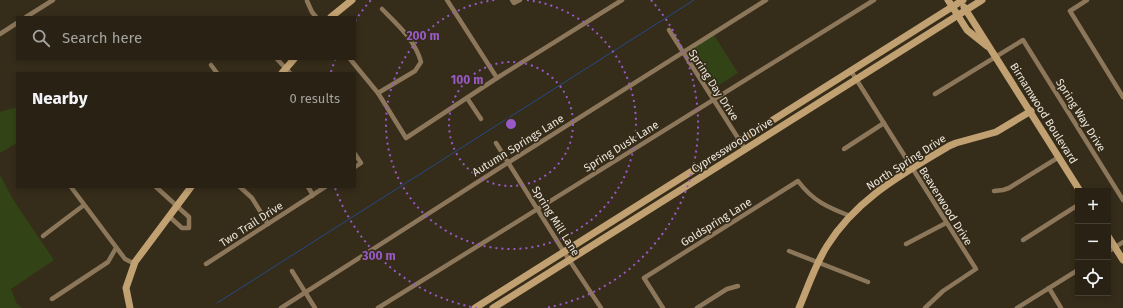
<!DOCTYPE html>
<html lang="en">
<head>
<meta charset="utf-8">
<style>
	body { margin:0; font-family:"Fira Sans",sans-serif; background:#342e22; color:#f1f3f6 }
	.controls { position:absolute; right:12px; bottom:12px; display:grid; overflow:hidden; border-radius:0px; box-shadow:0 2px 6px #0003 }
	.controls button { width:36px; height:36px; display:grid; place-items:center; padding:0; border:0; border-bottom:1px solid #443e34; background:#282114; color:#f1f3f6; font:20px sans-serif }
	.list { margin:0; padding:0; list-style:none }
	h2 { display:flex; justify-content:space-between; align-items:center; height:52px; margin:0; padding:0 16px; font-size:17px }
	h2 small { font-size:13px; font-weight:400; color:#a5a3a0 }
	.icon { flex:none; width:22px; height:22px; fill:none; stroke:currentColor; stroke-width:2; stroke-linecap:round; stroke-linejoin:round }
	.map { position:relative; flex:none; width:1123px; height:308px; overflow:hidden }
	.search { position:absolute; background:#282114; box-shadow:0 2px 6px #0003; left:16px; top:16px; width:340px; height:44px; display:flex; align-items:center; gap:10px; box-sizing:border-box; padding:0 14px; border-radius:0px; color:#a5a3a0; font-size:15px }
	.panel { position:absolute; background:#282114; box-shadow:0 2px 6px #0003; left:16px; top:72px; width:340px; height:116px; border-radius:0px }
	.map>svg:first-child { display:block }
	.green { fill:#324415 }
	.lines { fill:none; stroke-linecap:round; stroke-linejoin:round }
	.stream { stroke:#234a86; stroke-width:1 }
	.street { stroke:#8c775a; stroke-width:4.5 }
	.secondary { stroke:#c1a171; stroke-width:7 }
	.ring { fill:none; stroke:#985ac6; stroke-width:2; stroke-dasharray:2 4 }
	.labels { text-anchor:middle; stroke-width:3.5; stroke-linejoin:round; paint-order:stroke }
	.street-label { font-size:11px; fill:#ede6db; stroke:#362c1a }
	.centre { fill:#985ac6; stroke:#362c1a; stroke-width:2 }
	.ring-label { font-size:12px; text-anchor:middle; font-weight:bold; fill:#985ac6; stroke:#362c1a; stroke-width:3.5; stroke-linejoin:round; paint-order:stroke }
</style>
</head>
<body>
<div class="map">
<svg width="1123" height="308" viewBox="0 0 1123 308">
	<rect width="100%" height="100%" fill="#362c1a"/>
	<g class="green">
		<path d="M714,35L738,73L713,89L689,51Z"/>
		<path d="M17,107V143L0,153V112Z"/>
		<path d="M0,175L14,201L54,260L11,289L17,304L22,308H0Z"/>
	</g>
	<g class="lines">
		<path class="stream" d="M217,303L694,0"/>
		<g class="street">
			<path d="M447,0L497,78"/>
			<path d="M512,0L514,3L520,0"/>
			<path d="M1087,0L1070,11L1123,97"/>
			<path d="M307,1L312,12L316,17"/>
			<path d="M26,17L53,0"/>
			<path d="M669,30L745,149"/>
			<path d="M0,34L17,23"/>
			<path d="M277,59L290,73"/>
			<path d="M350,59L378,93L406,138L497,78L622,0"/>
			<path d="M211,65L217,73"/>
			<path d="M851,71L976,269L943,291L925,308"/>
			<path d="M378,93L415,71L421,62C415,40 398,25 382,9"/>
			<path d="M935,94L1023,40L1123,200"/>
			<path d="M467,98L481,119"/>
			<path d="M496,143L564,252L601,308"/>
			<path d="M844,149L884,123"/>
			<path d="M355,154L361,163L355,167"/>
			<path d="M71,187L125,259L133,263L135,262"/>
			<path d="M156,187L189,217V228H182L171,218L169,215"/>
			<path d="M240,187L252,198L268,224"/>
			<path d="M308,187L313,195L312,196"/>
			<path d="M994,191L1003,190L1009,188L1059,157"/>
			<path d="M43,236L84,205"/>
			<path d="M1023,240L1078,205"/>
			<path d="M906,244L946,223"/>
			<path d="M789,251L868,282"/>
			<path d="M1108,252L1123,242"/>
			<path d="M206,264L325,187"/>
			<path d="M292,271L315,308"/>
			<path d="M1049,288L1061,308"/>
			<path d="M52,299L108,262L116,248"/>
			<path d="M281,308L509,162L766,0"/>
			<path d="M378,308L874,0"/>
			<path d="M663,308L644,278L798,181C813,201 827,207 850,216"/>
			<path d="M697,308L727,289L738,286"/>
			<path d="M1017,308L1078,270"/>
		</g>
		<g class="secondary">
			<path d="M948,0L967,30L987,46"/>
			<path d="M964,7L1080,191"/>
			<path d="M331,17L352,0"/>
			<path d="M282,73L294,59"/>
			<path d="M1108,236L1123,260"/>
			<path d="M130,308L126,288L135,262L191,187"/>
			<path d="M475,308L963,0"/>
			<path d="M493,308L982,0"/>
			<path d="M799,308C808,287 815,265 827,246C857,198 903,174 949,146L956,143L996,132L1031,111"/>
		</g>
	</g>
	<g class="ring">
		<circle cx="511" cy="124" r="62"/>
		<path d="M527 0A125 125 0 1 1 495 0"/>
		<path d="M477 308A187 187 0 0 1 335 188M331 72A187 187 0 0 1 335 60M355 21A187 187 0 0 1 371 0M651 0A187 187 0 0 1 545 308"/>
	</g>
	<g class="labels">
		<g class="street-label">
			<text transform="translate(714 85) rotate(57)" y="4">Spring Day Drive</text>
			<text transform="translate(1044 113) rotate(58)" y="4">Birnamwood Boulevard</text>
			<text transform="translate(1081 115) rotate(58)" y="4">Spring Way Drive</text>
			<text transform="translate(518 145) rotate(-32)" y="4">Autumn Springs Lane</text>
			<text transform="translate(732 145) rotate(-32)" y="4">Cypresswood Drive</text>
			<text transform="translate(621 146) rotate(-32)" y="4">Spring Dusk Lane</text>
			<text transform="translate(906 162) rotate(-33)" y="4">North Spring Drive</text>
			<text transform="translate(946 206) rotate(58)" y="4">Beaverwood Drive</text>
			<text transform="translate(556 221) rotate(58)" y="4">Spring Mill Lane</text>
			<text transform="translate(716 222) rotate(-32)" y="4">Goldspring Lane</text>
			<text transform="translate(251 224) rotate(-33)" y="4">Two Trail Drive</text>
		</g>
	</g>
	<circle cx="511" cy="124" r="6" class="centre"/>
	<g class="ring-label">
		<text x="423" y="40">200 m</text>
		<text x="467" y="84">100 m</text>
		<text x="379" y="260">300 m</text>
	</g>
</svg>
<div class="controls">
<button>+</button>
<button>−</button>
<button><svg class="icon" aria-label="locate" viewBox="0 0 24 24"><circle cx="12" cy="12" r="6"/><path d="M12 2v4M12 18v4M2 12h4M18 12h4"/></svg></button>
</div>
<div class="search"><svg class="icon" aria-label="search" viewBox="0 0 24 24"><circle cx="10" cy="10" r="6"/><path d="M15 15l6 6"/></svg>Search here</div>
<section class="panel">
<h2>Nearby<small>0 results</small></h2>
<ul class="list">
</ul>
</section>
</div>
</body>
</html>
